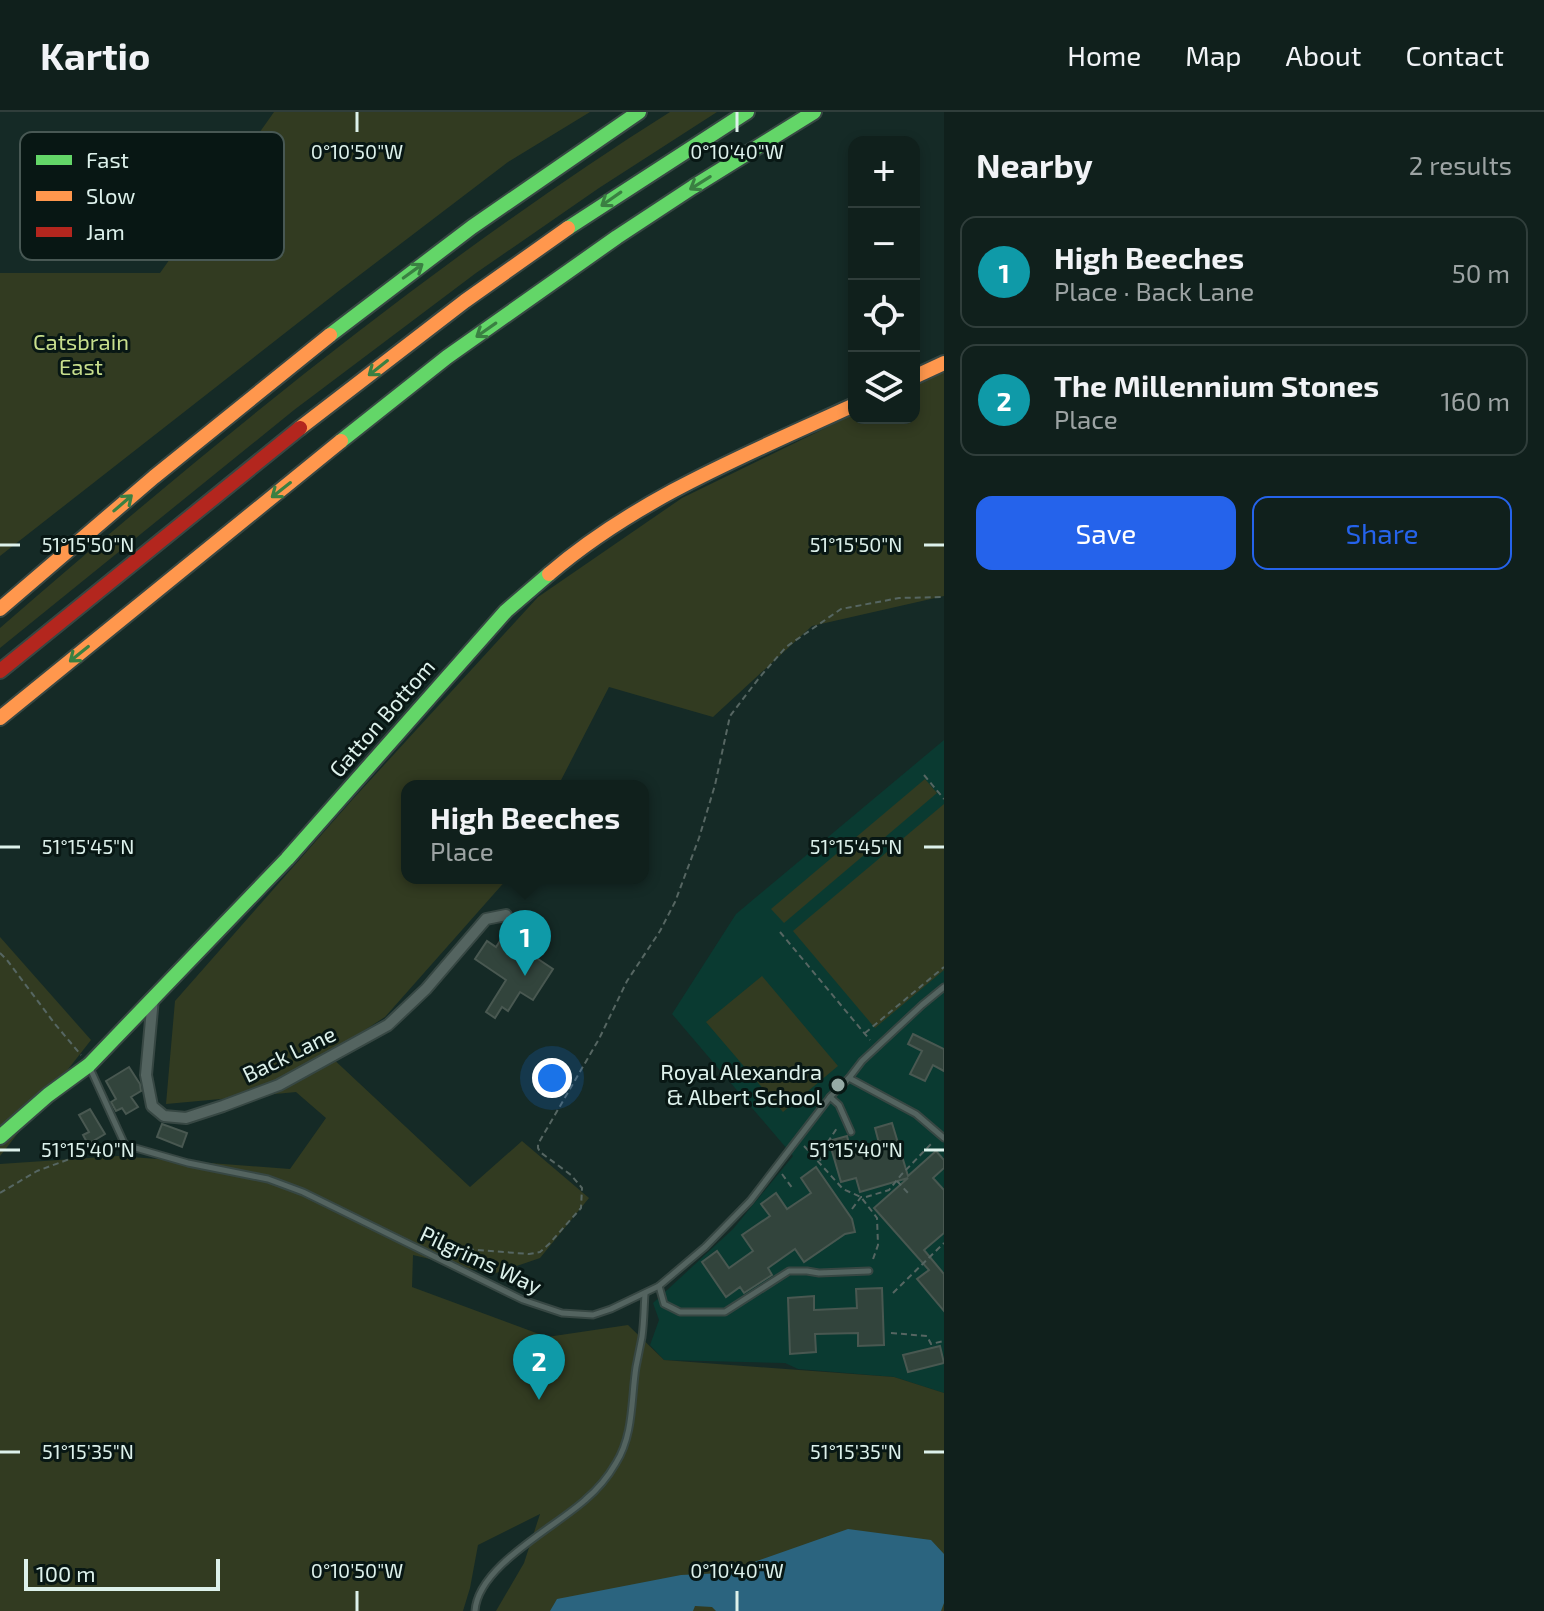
<!DOCTYPE html>
<html lang="en">
<head>
<meta charset="utf-8">
<style>
	body { margin:0; font-family:"Exo 2",sans-serif; background:#1e2d29; color:#f1f3f6 }
	.controls { position:absolute; right:24px; top:24px; display:grid; overflow:hidden; border-radius:16px; box-shadow:0 4px 12px #0003 }
	.controls button { width:72px; height:72px; display:grid; place-items:center; padding:0; border:0; border-bottom:2px solid #303e3b; background:#10201c; color:#f1f3f6; font:40px sans-serif }
	.scale { position:absolute; left:24px; bottom:20px; width:196px; box-sizing:border-box; padding-left:8px; border:4px solid #ddf1eb; border-top:0; font-size:22px; line-height:28px; white-space:nowrap; color:#ddf1eb; -webkit-text-stroke:6px #081714; paint-order:stroke }
	.you { position:absolute; left:552px; top:966px; width:28px; height:28px; margin:-20px; border:6px solid #fff; border-radius:50%; background:#1a73e8; box-shadow:0 0 0 12px #1a73e833 }
	.badge { display:grid; place-items:center; width:52px; height:52px; border-radius:50%; background:#2563eb; color:#fff; font-size:26px; font-weight:700 }
	.pin { position:absolute; translate:-50% -66px; filter:drop-shadow(0 2px 4px #0008) }
	.pin::after { content:''; position:absolute; top:42px; width:28px; height:24px; background:inherit; clip-path:polygon(0 0,100% 0,50% 100%) }
	.popup { position:absolute; left:401px; top:668px; width:248px; height:104px; box-sizing:border-box; display:grid; place-content:center; border-radius:16px; background:#10201c; filter:drop-shadow(0 2px 6px #0005); font-size:26px; white-space:nowrap; color:#9ca3a3 }
	.popup b { font-size:30px; color:#f1f3f6 }
	.popup::after { content:''; position:absolute; left:50%; top:100%; margin-left:-16px; border:16px solid transparent; border-top-color:#10201c }
	.list { margin:0; padding:0; list-style:none }
	h2 { display:flex; justify-content:space-between; align-items:center; height:104px; margin:0; padding:0 32px; font-size:34px }
	h2 small { font-size:26px; font-weight:400; color:#9ca3a3 }
	.list li { display:grid; grid-template-columns:52px 1fr auto; gap:24px; align-items:center; box-sizing:border-box; height:112px; margin:0 16px 16px; padding:0 16px; border:2px solid #303e3b; border-radius:16px }
	.list b { display:block; font-size:30px; white-space:nowrap }
	.list p { margin:0; font-size:26px; white-space:nowrap; color:#9ca3a3 }
	.list em { font-size:26px; font-style:normal; color:#9ca3a3 }
	.actions { display:flex; gap:16px; padding:24px 32px }
	.actions a { flex:1; padding:18px 0; border:2px solid #2563eb; border-radius:16px; text-align:center; font-size:28px; color:#2563eb }
	.actions .main { background:#2563eb; color:#fff }
	.icon { flex:none; width:44px; height:44px; fill:none; stroke:currentColor; stroke-width:2; stroke-linecap:round; stroke-linejoin:round }
	.map { position:relative; flex:none; width:944px; height:1499px; overflow:hidden }
	header { display:flex; align-items:center; gap:48px; box-sizing:border-box; height:112px; padding:0 40px; background:#10201c; border-bottom:2px solid #303e3b }
	header strong { font-size:38px }
	nav { display:flex; gap:44px; margin-inline-start:auto; font-size:28px }
	main { display:flex }
	aside { flex:1; background:#10201c }
	.map>svg:first-child { display:block }
	.built { fill:#0a3a31 }
	.green { fill:#323b21 }
	.water { fill:#2b647f }
	.building { fill:#32443c; stroke:#495851; stroke-width:2 }
	.lines { fill:none; stroke-linecap:round; stroke-linejoin:round }
	.lane-casing { stroke:#374743; stroke-width:9 }
	.street-casing { stroke:#374743; stroke-width:14 }
	.fast-casing { stroke:#374743; stroke-width:18 }
	.slow-casing { stroke:#374743; stroke-width:18 }
	.jam-casing { stroke:#374743; stroke-width:18 }
	.path { stroke:#566662; stroke-width:2; stroke-dasharray:6 4; stroke-linecap:butt }
	.lane { stroke:#546460; stroke-width:5 }
	.street { stroke:#546460; stroke-width:10 }
	.fast { stroke:#63d668; stroke-width:14 }
	.slow { stroke:#ff974d; stroke-width:14 }
	.jam { stroke:#b3261e; stroke-width:14 }
	.oneway { stroke:#3a8042 }
	.ticks { fill:none; stroke:#ddf1eb; stroke-width:3 }
	.poi-dot { fill:#97aba6; stroke:#081714; stroke-width:3 }
	.labels { text-anchor:middle; stroke-width:6; stroke-linejoin:round; paint-order:stroke }
	.park-label { font-size:22px; fill:#c8df8d; stroke:#081714 }
	.street-label { font-size:22px; fill:#ddf1eb; stroke:#081714 }
	.poi-label { font-size:22px; fill:#ddf1eb; stroke:#081714; text-anchor:end }
	.key { fill:#081714; stroke:#485854; stroke-width:2 }
	.key-label { font-size:22px; fill:#ddf1eb }
	.ticks-label { font-size:20px; text-anchor:middle; fill:#ddf1eb; stroke:#081714; stroke-width:6; stroke-linejoin:round; paint-order:stroke }
</style>
</head>
<body>
<header>
<strong>Kartio</strong>
<nav><a>Home</a><a>Map</a><a>About</a><a>Contact</a></nav>
</header>
<main>
<div class="map">
<svg width="944" height="1499" viewBox="0 0 944 1499">
	<rect width="100%" height="100%" fill="#152a26"/>
	<path class="built" d="M944,628V1281L894,1265L798,1257L785,1251L664,1248L650,1233L659,1208L653,1191L733,1117L793,1044L672,902L736,802Z"/>
	<g class="green">
		<path d="M274,0H590L508,50L340,178L0,444V161H160Z"/>
		<path d="M670,0H717L599,76L476,161L294,298L0,536V516C213,331 431,151 670,0Z"/>
		<path d="M944,259V484L812,514L713,605L609,575L558,674H407V766H508L385,905L328,942L470,1075L522,1029L589,1086L540,1146L493,1162L413,1143L412,1175L547,1225L628,1213L664,1248L894,1265L944,1281V1499H496L524,1451L540,1402L478,1433L470,1476L463,1499H0V1052L118,1044L290,1057L326,1006L296,980L166,992L175,889L352,688L538,485L682,386L854,302V306H914V273Z"/>
		<path d="M925,667L937,681L784,811L771,797Z"/>
		<path d="M944,692V858L875,916L793,819Z"/>
		<path d="M0,825L91,928L0,1044Z"/>
		<path d="M762,864L838,954L783,1000L706,910Z"/>
	</g>
	<g class="water">
		<path d="M103,35L135,50L139,59C116,83 114,98 80,78L78,71L94,39Z"/>
		<path d="M848,1417L931,1428L944,1442V1491L941,1499H716L712,1495L695,1494L693,1499H550L557,1487L681,1463L723,1461Z"/>
	</g>
	<g class="building">
		<path d="M508,817L534,833L529,841L553,857L533,888L520,880L508,899L502,895L495,906L486,900L506,868L475,847L487,829L496,835Z"/>
		<path d="M913,922L944,937V959L933,953L925,969L910,962L922,939L908,932Z"/>
		<path d="M129,955L140,972L141,979L131,985L138,995L126,1002L122,996L116,999L111,990L116,987L106,969Z"/>
		<path d="M90,997L105,1022L88,1032L83,1023L89,1020L79,1003Z"/>
		<path d="M892,1011L908,1064L936,1039L944,1048V1056L933,1066L944,1078V1121L924,1138L944,1162V1199L917,1167L929,1158L874,1096L908,1066L860,1080L856,1066L841,1070L829,1029L847,1024L852,1043L880,1035L875,1016Z"/>
		<path d="M162,1012L187,1021L182,1035L157,1025Z"/>
		<path d="M816,1055L852,1107L855,1120L845,1122L804,1150L795,1137L768,1156L772,1163L744,1181L740,1175L726,1185L702,1150L717,1139L729,1156L753,1139L742,1123L770,1104L761,1092L776,1081L787,1097L811,1081L801,1066Z"/>
		<path d="M882,1176L884,1233L858,1234V1221L815,1222L816,1240L790,1242L788,1186L814,1184V1198L857,1196L856,1177Z"/>
		<path d="M940,1234L944,1251L908,1260L903,1243Z"/>
	</g>
	<g class="lines">
		<defs>
			<g id="lane">
				<path d="M89,954L125,1033L188,1051L268,1067L303,1080L523,1188L562,1201L593,1203L611,1197L659,1174L705,1135L750,1089L830,985L849,966L862,949L922,893L944,875"/>
				<path d="M849,966L916,1002L944,1026"/>
				<path d="M830,985L839,993L851,1020"/>
				<path d="M659,1174L664,1192L680,1200H725L789,1159H807L819,1161L869,1159"/>
				<path d="M475,1499C478,1454 554,1416 585,1388C598,1377 608,1365 616,1351C634,1322 631,1287 636,1255C638,1245 640,1235 642,1225C644,1210 644,1196 645,1182"/>
			</g>
			<path id="street" d="M153,886L146,963L152,994L164,1004L186,1006L223,994L279,973L388,913L426,877L486,807L506,803"/>
			<g id="fast">
				<path d="M568,116L747,0"/>
				<path d="M330,223L472,115L639,0"/>
				<path d="M341,329L447,245L617,125L693,75L814,0"/>
				<path d="M0,1025L48,983L89,953L287,747L506,499L549,462"/>
			</g>
			<g id="slow">
				<path d="M914,265L944,251"/>
				<path d="M300,316L465,189L568,116"/>
				<path d="M549,462C639,385 748,342 854,293"/>
				<path d="M0,497L154,365L330,223"/>
				<path d="M0,606L341,329"/>
			</g>
			<path id="jam" d="M0,559L300,316"/>
		</defs>
		<use href="#lane" class="lane-casing"/>
		<use href="#street" class="street-casing"/>
		<use href="#fast" class="fast-casing"/>
		<use href="#slow" class="slow-casing"/>
		<use href="#jam" class="jam-casing"/>
		<g class="path">
			<path d="M924,663L944,687"/>
			<path d="M780,820L870,928"/>
			<path d="M0,841L7,848L55,912L81,943"/>
			<path d="M865,921L944,855"/>
			<path d="M804,1034L843,1077L861,1085L877,1106L878,1133L872,1150"/>
			<path d="M820,1049L824,1036L837,1016"/>
			<path d="M782,1062L793,1077"/>
			<path d="M897,1069L909,1082"/>
			<path d="M0,1081L37,1059L86,1041L117,1035"/>
			<path d="M852,1097L861,1085H866L889,1078L901,1063L933,1030"/>
			<path d="M438,1135L529,1142L540,1140L549,1132L581,1096L582,1076L571,1063L540,1040L538,1036V1032L599,927L627,869L660,819L675,790L699,726L715,673L730,604L759,566L786,535L841,497L899,486L944,485"/>
			<path d="M893,1181L944,1131"/>
			<path d="M891,1221L927,1224L931,1232L944,1229"/>
		</g>
		<use href="#lane" class="lane"/>
		<use href="#street" class="street"/>
		<use href="#fast" class="fast"/>
		<use href="#slow" class="slow"/>
		<use href="#jam" class="jam"/>
	</g>
	<defs><path id="oneway-shaft" d="M-6 0H5M1.5-3L5.5 0L1.5 3" fill="none" stroke-width="1.6" stroke-linecap="round" stroke-linejoin="round" transform="scale(2)"/></defs>
	<g class="oneway">
		<use href="#oneway-shaft" transform="translate(700 71) rotate(148)"/>
		<use href="#oneway-shaft" transform="translate(611 87) rotate(145)"/>
		<use href="#oneway-shaft" transform="translate(413 159) rotate(-36)"/>
		<use href="#oneway-shaft" transform="translate(486 218) rotate(145)"/>
		<use href="#oneway-shaft" transform="translate(378 256) rotate(142)"/>
		<use href="#oneway-shaft" transform="translate(281 378) rotate(142)"/>
		<use href="#oneway-shaft" transform="translate(123 391) rotate(-41)"/>
		<use href="#oneway-shaft" transform="translate(79 542) rotate(141)"/>
	</g>
	<path class="ticks" d="M357,0V20M737,0V20M0,433H20M924,433H944M0,735H20M924,735H944M0,1038H20M924,1038H944M0,1340H20M924,1340H944M357,1479V1499M737,1479V1499"/>
	<circle class="poi-dot" cx="838" cy="973" r="8"/>
	<g class="labels">
		<g class="park-label">
			<text x="81" y="238">Catsbrain<tspan x="81" dy="25">East</tspan></text>
		</g>
		<g class="street-label">
			<text transform="translate(382 606) rotate(-49)" y="8">Gatton Bottom</text>
			<text transform="translate(289 942) rotate(-26)" y="8">Back Lane</text>
			<text transform="translate(481 1148) rotate(25)" y="8">Pilgrims Way</text>
		</g>
		<g class="poi-label">
			<text x="822" y="968">Royal Alexandra<tspan x="822" dy="25">&amp; Albert School</tspan></text>
		</g>
	</g>
	<rect x="20" y="20" width="264" height="128" rx="12" class="key"/>
	<rect x="36" y="43" width="36" height="10" fill="#63d668"/>
	<rect x="36" y="79" width="36" height="10" fill="#ff974d"/>
	<rect x="36" y="115" width="36" height="10" fill="#b3261e"/>
	<g class="key-label">
		<text x="86" y="56">Fast</text>
		<text x="86" y="92">Slow</text>
		<text x="86" y="128">Jam</text>
	</g>
	<g class="ticks-label">
		<text x="357" y="47">0°10'50"W</text>
		<text x="737" y="47">0°10'40"W</text>
		<text x="88" y="440">51°15'50"N</text>
		<text x="856" y="440">51°15'50"N</text>
		<text x="88" y="742">51°15'45"N</text>
		<text x="856" y="742">51°15'45"N</text>
		<text x="88" y="1045">51°15'40"N</text>
		<text x="856" y="1045">51°15'40"N</text>
		<text x="88" y="1347">51°15'35"N</text>
		<text x="856" y="1347">51°15'35"N</text>
		<text x="357" y="1466">0°10'50"W</text>
		<text x="737" y="1466">0°10'40"W</text>
	</g>
</svg>
<div class="controls">
<button>+</button>
<button>−</button>
<button><svg class="icon" aria-label="locate" viewBox="0 0 24 24"><circle cx="12" cy="12" r="6"/><path d="M12 2v4M12 18v4M2 12h4M18 12h4"/></svg></button>
<button><svg class="icon" aria-label="layers" viewBox="0 0 24 24"><path d="M12 4l9 5-9 5-9-5zM3 14l9 5 9-5"/></svg></button>
</div>
<div class="scale">100 m</div>
<div class="you"></div>
<div class="pin badge" style="left:525px;top:864px;background:#0f9aa8">1</div>
<div class="popup"><b>High Beeches</b>Place</div>
<div class="pin badge" style="left:539px;top:1288px;background:#0f9aa8">2</div>
</div>
<aside>
<h2>Nearby<small>2 results</small></h2>
<ul class="list">
<li><span class="badge" style="background:#0f9aa8">1</span><div><b>High Beeches</b><p>Place · Back Lane</p></div><em>50 m</em></li>
<li><span class="badge" style="background:#0f9aa8">2</span><div><b>The Millennium Stones</b><p>Place</p></div><em>160 m</em></li>
</ul>
<div class="actions"><a class="main">Save</a><a>Share</a></div>
</aside>
</main>
</body>
</html>
